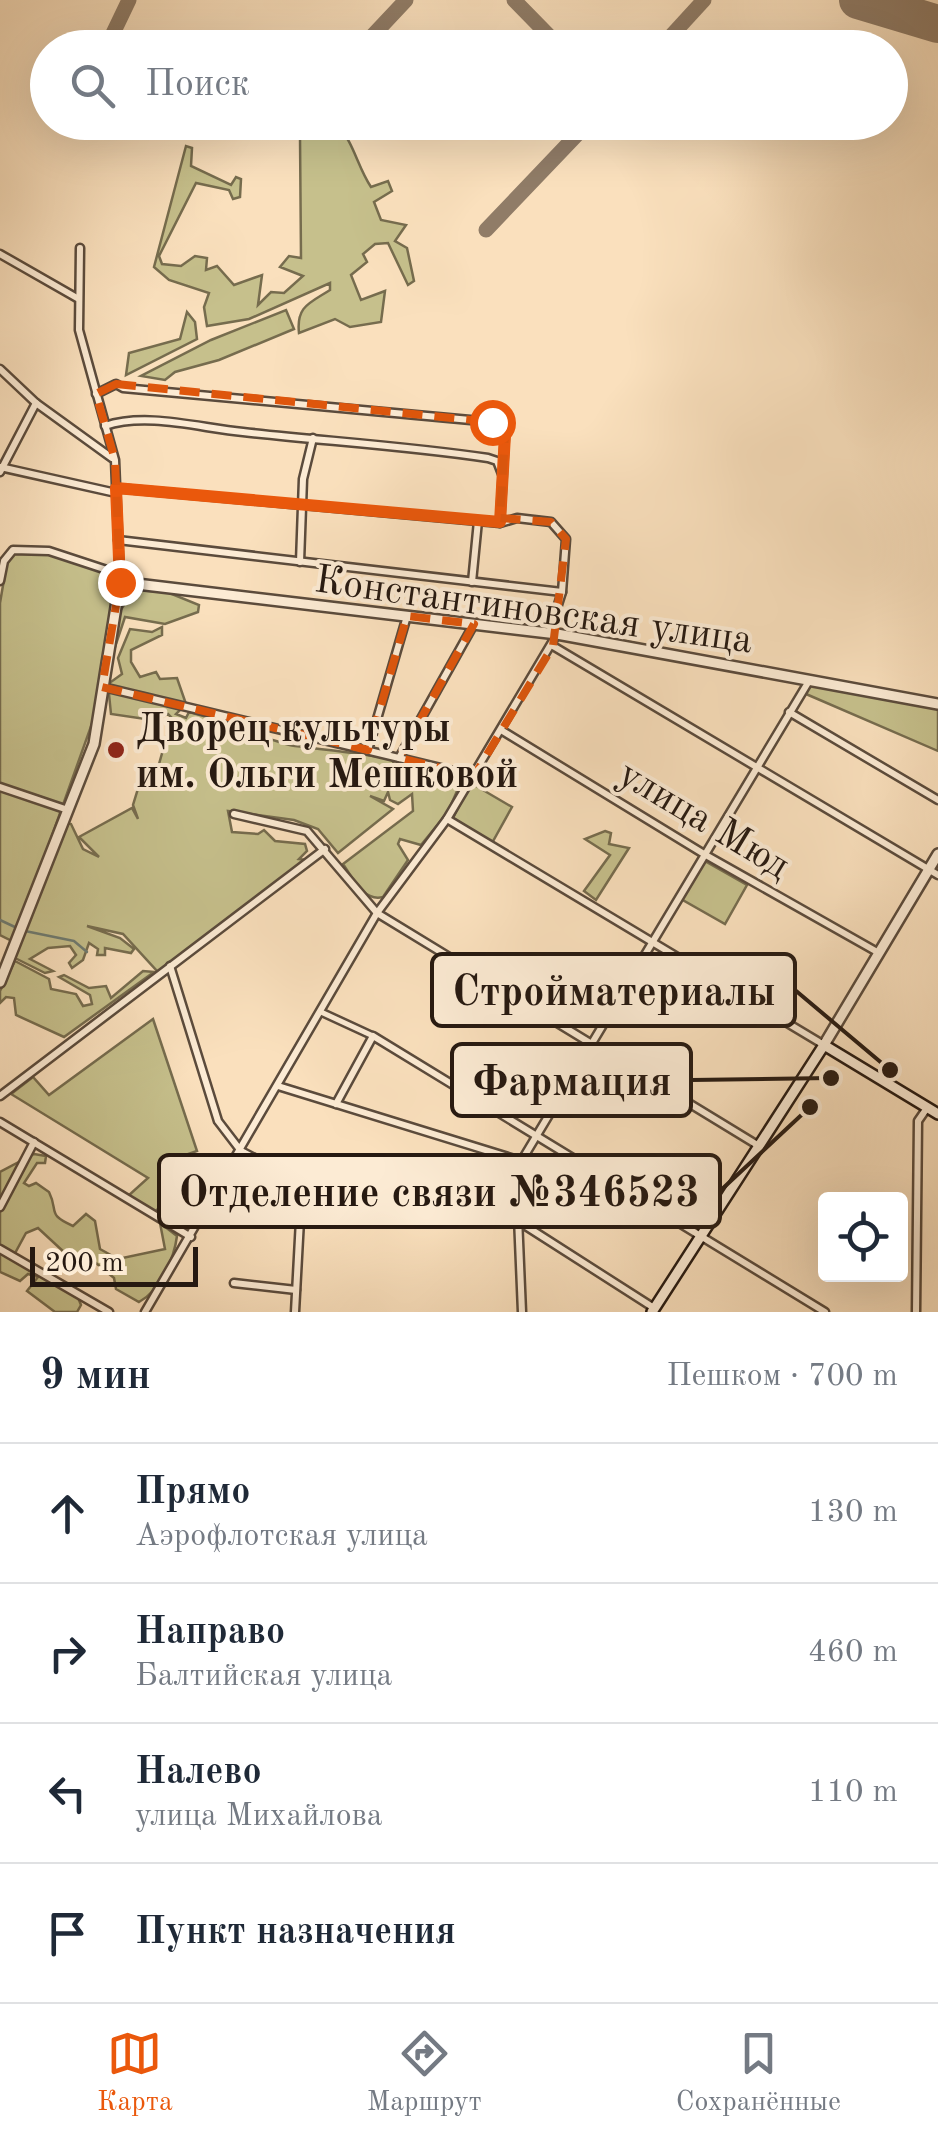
<!DOCTYPE html>
<html lang="ru">
<head>
<meta charset="utf-8">
<style>
	body { margin:0; font-family:"Old Standard TT",serif; background:#f2f2f3; color:#1f2937 }
	.controls { position:absolute; right:30px; bottom:30px; display:grid; overflow:hidden; border-radius:10px; box-shadow:0 10px 40px #0002 }
	.controls button { width:90px; height:90px; display:grid; place-items:center; padding:0; border:0; border-bottom:2px solid #e0e1e3; background:#fff; color:#1f2937; font:50px sans-serif }
	.scale { position:absolute; left:30px; bottom:25px; width:168px; box-sizing:border-box; padding-left:10px; border:5px solid #261911; border-top:0; font-size:28px; line-height:35px; white-space:nowrap; color:#261911; -webkit-text-stroke:8px #fcebd4; paint-order:stroke }
	.stop { position:absolute; width:30px; height:30px; margin:-22px; border:8px solid #ea580c; border-radius:50%; background:#fff }
	.stop.end { background:#ea580c; border-color:#fff; box-shadow:0 2px 10px #0008 }
	.list { margin:0; padding:0; list-style:none }
	h2 { display:flex; justify-content:space-between; align-items:center; height:130px; margin:0; padding:0 40px; font-size:42px }
	h2 small { font-size:32px; font-weight:400; color:#747a83 }
	.list li { display:grid; grid-template-columns:65px 1fr auto; gap:30px; align-items:center; box-sizing:border-box; height:140px; padding:0 40px; border-top:2px solid #e0e1e3 }
	.list b { display:block; font-size:38px; white-space:nowrap }
	.list p { margin:0; font-size:32px; white-space:nowrap; color:#747a83 }
	.list em { font-size:32px; font-style:normal; color:#747a83 }
	.icon { flex:none; width:55px; height:55px; fill:none; stroke:currentColor; stroke-width:2; stroke-linecap:round; stroke-linejoin:round }
	.map { position:relative; flex:none; width:938px; height:1312px; overflow:hidden }
	.search { position:absolute; background:#fff; box-shadow:0 10px 40px #0002; left:30px; right:30px; top:30px; height:110px; display:flex; align-items:center; gap:25px; box-sizing:border-box; padding:0 35px; border-radius:55px; color:#747a83; font-size:38px }
	.sheet { height:690px; background:#fff }
	nav { display:flex; justify-content:space-around; align-items:center; box-sizing:border-box; height:140px; border-top:2px solid #e0e1e3; background:#fff; font-size:28px; color:#747a83 }
	nav a { display:grid; justify-items:center; gap:5px }
	nav .on { color:#ea580c }
	.map>svg:first-child { display:block }
	.green { fill:#c6c08c; stroke:#766c4e; stroke-width:2.5 }
	.lines { fill:none; stroke-linecap:round; stroke-linejoin:round }
	.stream { stroke:#6e7b72; stroke-width:2.5 }
	.taxiway { stroke:#907c67; stroke-width:15 }
	.runway { stroke:#907c67; stroke-width:38 }
	.pedestrian-casing { stroke:#5b4b3c; stroke-width:10 }
	.minor-casing { stroke:#5b4b3c; stroke-width:11 }
	.tertiary-casing { stroke:#5b4b3c; stroke-width:14 }
	.secondary-casing { stroke:#261911; stroke-width:14 }
	.pedestrian { stroke:#fcebd4; stroke-width:5 }
	.minor { stroke:#fcebd4; stroke-width:6 }
	.tertiary { stroke:#fcebd4; stroke-width:9 }
	.secondary { stroke:#fcebd4; stroke-width:9 }
	.route { stroke:#ea580c; stroke-width:12 }
	.marked { fill:none; stroke:#de560c; stroke-width:8; stroke-dasharray:20 12; stroke-linejoin:round }
	.poi-dot { fill:#8f2418; stroke:#fcebd4; stroke-width:4 }
	.labels { text-anchor:middle; stroke-width:8; stroke-linejoin:round; paint-order:stroke }
	.street-label { font-size:40px; fill:#261911; stroke:#fcebd4 }
	.poi-label { font-size:40px; font-weight:bold; fill:#261911; stroke:#fcebd4; text-anchor:start }
	.leader { fill:none; stroke:#261911; stroke-width:4 }
	.callout-dot { fill:#261911; stroke:#fcebd4; stroke-width:4 }
	.callout { fill:#fcebd4; stroke:#261911; stroke-width:4 }
	.callout-label { font-size:42px; text-anchor:middle; font-weight:bold; fill:#261911 }
</style>
</head>
<body>
<div class="map">
<svg width="938" height="1312" viewBox="0 0 938 1312">
	<rect width="100%" height="100%" fill="#fae0bd"/>
	<filter id="stains"><feTurbulence type="fractalNoise" baseFrequency=".002" numOctaves="4"/><feColorMatrix values="0 0 0 0 .2 0 0 0 0 .09 0 0 0 0 .02 0 0 0 .5 -.17"/></filter>
	<radialGradient id="worn" r=".72"><stop offset=".6" stop-color="#630" stop-opacity="0"/><stop offset="1" stop-color="#630" stop-opacity=".3"/></radialGradient>
	<g class="green">
		<path d="M337,125C354,142 357,166 371,187L388,181L392,191L374,202L381,220L406,225L395,241L407,248L414,281L408,285L388,243L375,244L363,254L367,262L351,275L361,300L385,291L381,322L350,327L335,319L299,333C296,306 310,303 330,290V283L249,319L207,326L204,307L209,293L169,280L154,267L186,146L192,148L191,166L231,185L236,177L241,179L240,197L233,199L229,190L196,183L159,256L162,264L181,266L195,256L207,258L206,270L217,266L234,285L262,275L258,305L271,292L284,293L303,276L280,267L289,256L301,258L300,136Z"/>
		<path d="M286,310L294,329L219,360L175,372L165,380L141,376L211,340Z"/>
		<path d="M187,312L195,322L197,339L126,375L129,353L180,339Z"/>
		<path d="M13,554H49L116,576L94,718L14,942L0,935V603L7,562Z"/>
		<path d="M134,590L167,592L199,605L198,612L165,624L125,617L109,665L120,611Z"/>
		<path d="M162,627V635L131,650V662L140,677L156,672L160,679L177,678L186,704L176,714L186,718L189,712L258,731L255,736C268,737 282,744 295,746C327,750 362,753 392,759L397,772C414,766 439,774 458,779L460,784L448,812L421,845L400,839L398,844L408,860L383,897C363,902 353,878 343,864L413,811L412,794L398,804L390,800L388,792L384,801L370,796L393,809L338,853L318,829L294,820L228,811L232,832L258,834L264,830L275,841L305,844L307,851L299,859L307,860L158,972L123,934L87,926L120,938L134,949L131,953L105,948V955H97L98,949L89,943L83,960L72,968L69,963L76,955L70,946L48,948L30,959L53,971L45,973L13,957L66,823L71,824L83,849L99,857L79,837L132,808L138,819L133,805L145,766L159,764L172,718L168,714L152,720L111,714L108,684L122,674L118,658L130,629L152,632Z"/>
		<path d="M811,683L938,709V751L806,694Z"/>
		<path d="M471,783L512,807L492,843L453,818Z"/>
		<path d="M605,831L611,833L609,844L629,848L596,900L584,891L610,855L585,839Z"/>
		<path d="M703,860L747,885L725,924L681,899Z"/>
		<path d="M15,961L49,979L51,989L76,994L83,1006L92,1004L90,995L59,977L64,975L89,988L106,986L111,998L143,971L154,972L64,1037L16,1015L14,998L6,997L0,1003V991Z"/>
		<path d="M153,1019L197,1151L168,1161L175,1180L156,1212L128,1196L148,1178L11,1094L33,1077L49,1095Z"/>
		<path d="M34,1154L46,1156L45,1163H37L24,1183L29,1186L36,1183L49,1192C59,1212 46,1214 73,1226L86,1214L95,1221L100,1249L118,1259L165,1249L160,1223L177,1236C174,1259 160,1291 139,1302L116,1289L114,1278L96,1263L84,1271L69,1266L65,1253L38,1228L26,1233L14,1255L0,1247V1172Z"/>
		<path d="M0,1253L77,1295L81,1305L77,1312H55L27,1291L38,1277L28,1274L20,1281L0,1272Z"/>
	</g>
	<g class="lines">
		<g class="stream">
			<path d="M0,920L17,928"/>
			<path d="M25,931L74,941L87,952"/>
		</g>
		<g class="taxiway">
			<path d="M514,0L561,48"/>
			<path d="M106,48L129,0"/>
			<path d="M361,48L406,0"/>
			<path d="M660,48L704,0"/>
			<path d="M486,230L589,122"/>
		</g>
		<path class="runway" d="M858,0L938,24"/>
		<defs>
			<path id="pedestrian" d="M321,1012L373,1036"/>
			<g id="minor">
				<path d="M80,248L79,330L115,460L120,582"/>
				<path d="M0,254L77,298"/>
				<path d="M0,369L36,403L112,458"/>
				<path d="M96,394L116,384L123,388L492,422L505,435L500,523"/>
				<path d="M105,426C147,412 200,428 243,432C324,441 407,446 488,458L497,461L502,474"/>
				<path d="M0,467L116,493"/>
				<path d="M0,472L36,403"/>
				<path d="M116,488L500,523L517,518L551,522L566,539L562,592L549,633"/>
				<path d="M118,540L562,592"/>
				<path d="M300,562L303,479L313,438"/>
				<path d="M0,581L4,561L13,550L49,551L119,574"/>
				<path d="M472,582L478,521"/>
				<path d="M553,646L938,875"/>
				<path d="M103,687L474,776"/>
				<path d="M789,712L938,800"/>
				<path d="M501,730L704,854L879,953"/>
				<path d="M368,750L407,616"/>
				<path d="M399,758L474,624"/>
				<path d="M0,787L68,810"/>
				<path d="M234,814L307,831L377,913L759,1146"/>
				<path d="M447,819L824,1045"/>
				<path d="M170,966L218,1121L241,1151L302,1183L514,1179"/>
				<path d="M278,1086L521,1161"/>
				<path d="M0,1096L325,849"/>
				<path d="M336,1104L373,1036L825,1312"/>
				<path d="M0,1122L191,1237"/>
				<path d="M0,1207L34,1142"/>
				<path d="M518,1221L654,1308"/>
				<path d="M0,1249L109,1312"/>
				<path d="M234,1283L296,1290"/>
				<path d="M145,1312L377,913L447,819L557,634"/>
				<path d="M295,1312L302,1183"/>
				<path d="M522,1312L516,1170L809,681"/>
				<path d="M916,1312L918,1121L927,1108"/>
			</g>
			<g id="tertiary">
				<path d="M0,982L94,744L120,582L557,634L938,704"/>
				<path d="M824,1045L938,854"/>
			</g>
			<path id="secondary" d="M652,1312L824,1045L938,1114"/>
		</defs>
		<use href="#pedestrian" class="pedestrian-casing"/>
		<use href="#minor" class="minor-casing"/>
		<use href="#tertiary" class="tertiary-casing"/>
		<use href="#secondary" class="secondary-casing"/>
		<use href="#pedestrian" class="pedestrian"/>
		<use href="#minor" class="minor"/>
		<use href="#tertiary" class="tertiary"/>
		<use href="#secondary" class="secondary"/>
	</g>
	<g class="lines">
		<path class="route" d="M120,582L116,488L500,522L505,435L492,422"/>
	</g>
	<path class="marked" d="M116,384L492,422L505,435L500,518L551,522L566,539L553,646L474,776L399,758L474,624L407,616L368,750L102,687L120,582L115,460L96,394Z"/>
	<circle class="poi-dot" cx="116" cy="750" r="10"/>
	<g class="labels">
		<g class="street-label">
			<text transform="translate(534 608) rotate(8)" y="14">Константиновская улица</text>
			<text transform="translate(705 818) rotate(31)" y="14">улица Мюд</text>
		</g>
		<g class="poi-label">
			<text x="136" y="741">Дворец культуры<tspan x="136" dy="46">им. Ольги Мешковой</tspan></text>
		</g>
	</g>
	<path class="leader" d="M890 1070L795 990M831 1078L691 1080M810 1107L720 1191"/>
	<g class="callout-dot">
		<circle cx="890" cy="1070" r="10"/>
		<circle cx="831" cy="1078" r="10"/>
		<circle cx="810" cy="1107" r="10"/>
	</g>
	<g class="callout">
		<rect x="432" y="954" width="363" height="72" rx="10"/>
		<rect x="452" y="1044" width="239" height="72" rx="10"/>
		<rect x="159" y="1155" width="561" height="72" rx="10"/>
	</g>
	<g class="callout-label">
		<text x="614" y="1005">Стройматериалы</text>
		<text x="572" y="1095">Фармация</text>
		<text x="439" y="1206">Отделение связи №346523</text>
	</g>
	<rect width="100%" height="100%" filter="url(#stains)"/>
	<rect width="100%" height="100%" fill="url(#worn)"/>
</svg>
<div class="controls">
<button><svg class="icon" aria-label="locate" viewBox="0 0 24 24"><circle cx="12" cy="12" r="6"/><path d="M12 2v4M12 18v4M2 12h4M18 12h4"/></svg></button>
</div>
<div class="scale">200 m</div>
<div class="stop" style="left:492px;top:422px"></div>
<div class="stop end" style="left:120px;top:582px"></div>
<div class="search"><svg class="icon" aria-label="search" viewBox="0 0 24 24"><circle cx="10" cy="10" r="6"/><path d="M15 15l6 6"/></svg>Поиск</div>
</div>
<section class="sheet">
<h2>9 мин<small>Пешком · 700 m</small></h2>
<ul class="list">
<li><svg class="icon" aria-label="ahead" viewBox="0 0 24 24"><path d="M12 20V5M6 11l6-6 6 6"/></svg><div><b>Прямо</b><p>Аэрофлотская улица</p></div><em>130 m</em></li>
<li><svg class="icon" aria-label="right" viewBox="0 0 24 24"><path d="M7 20v-9h11M14 6l5 5-5 5"/></svg><div><b>Направо</b><p>Балтийская улица</p></div><em>460 m</em></li>
<li><svg class="icon" aria-label="left" viewBox="0 0 24 24"><path d="M17 20v-9H6M10 6l-5 5 5 5"/></svg><div><b>Налево</b><p>улица Михайлова</p></div><em>110 m</em></li>
<li><svg class="icon" aria-label="arrive" viewBox="0 0 24 24"><path d="M6 21V4h12l-3 4 3 4H6"/></svg><div><b>Пункт назначения</b></div></li>
</ul>
</section>
<nav>
<a class="on"><svg class="icon" aria-label="map" viewBox="0 0 24 24"><path d="M3 6l6-2 6 2 6-2v14l-6 2-6-2-6 2zM9 4v14M15 6v14"/></svg>Карта</a>
<a><svg class="icon" aria-label="directions" viewBox="0 0 24 24"><path d="M12 3l9 9-9 9-9-9zM9 14v-3h6M13 9l2 2-2 2"/></svg>Маршрут</a>
<a><svg class="icon" aria-label="saved" viewBox="0 0 24 24"><path d="M7 4h10v16l-5-4-5 4z"/></svg>Сохранённые</a>
</nav>
</body>
</html>
